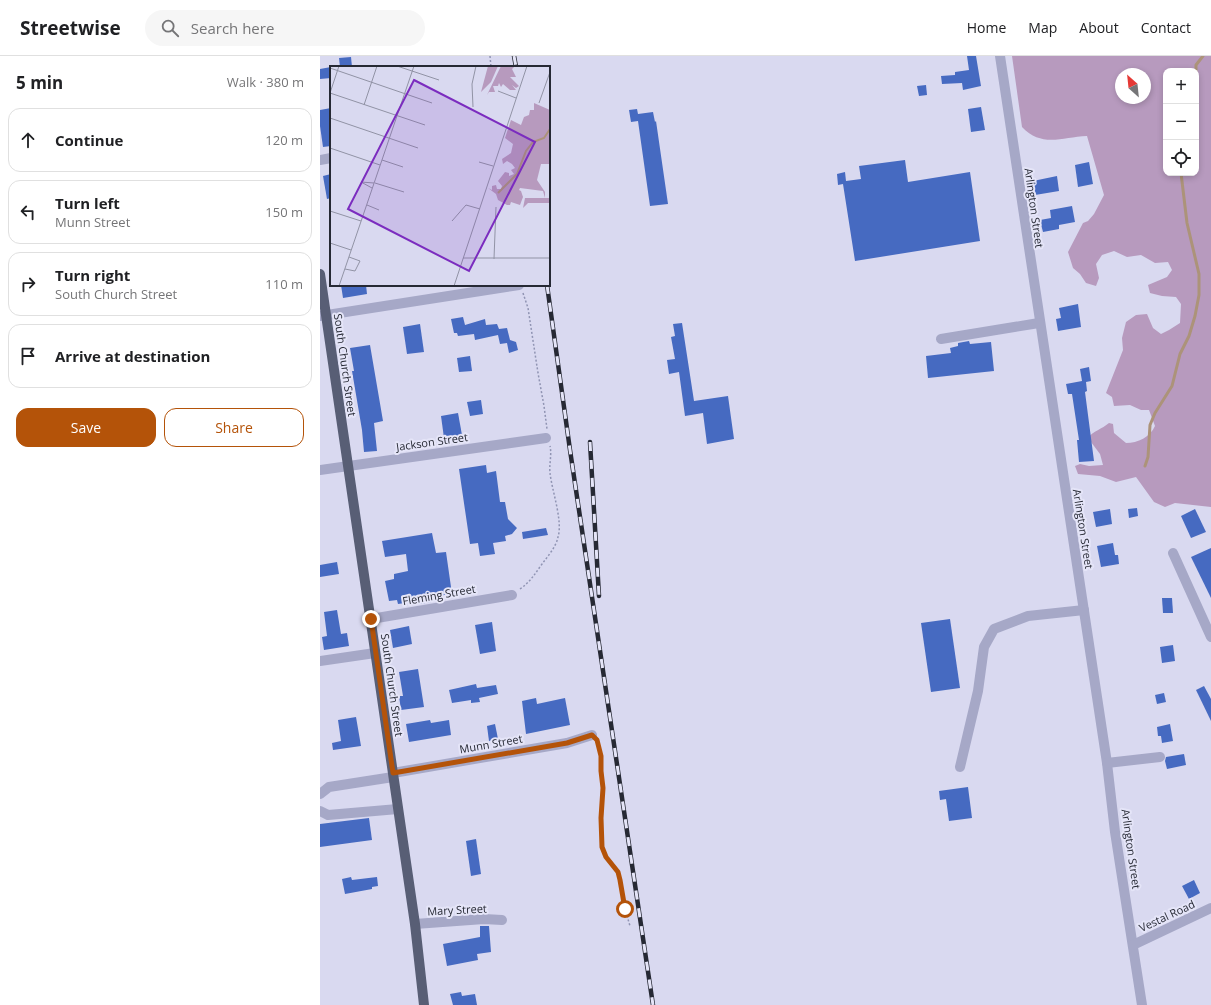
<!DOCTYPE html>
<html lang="en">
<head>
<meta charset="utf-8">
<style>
	body { margin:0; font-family:"Open Sans",sans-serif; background:#f6f6f6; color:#202124 }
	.controls { position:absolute; right:12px; top:12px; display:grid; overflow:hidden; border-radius:8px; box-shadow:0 2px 6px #0003 }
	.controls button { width:36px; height:36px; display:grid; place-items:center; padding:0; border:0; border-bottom:1px solid #e0e0e0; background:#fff; color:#202124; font:20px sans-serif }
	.compass { position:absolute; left:795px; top:12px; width:36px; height:36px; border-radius:50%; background:#fff; box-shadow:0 2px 6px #0003; rotate:333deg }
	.stop { position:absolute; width:12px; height:12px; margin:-9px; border:3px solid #b45309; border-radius:50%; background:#fff }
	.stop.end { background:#b45309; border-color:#fff; box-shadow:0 1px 4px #0008 }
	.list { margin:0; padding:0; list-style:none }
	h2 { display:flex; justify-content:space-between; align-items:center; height:52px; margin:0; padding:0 16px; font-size:17px }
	h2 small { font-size:13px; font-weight:400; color:#757577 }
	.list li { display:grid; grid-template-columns:26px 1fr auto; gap:12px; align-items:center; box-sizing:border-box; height:64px; margin:0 8px 8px; padding:0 8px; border:1px solid #e0e0e0; border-radius:12px }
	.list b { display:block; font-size:15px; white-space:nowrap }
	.list p { margin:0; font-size:13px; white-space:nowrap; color:#757577 }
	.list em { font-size:13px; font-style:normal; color:#757577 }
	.actions { display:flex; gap:8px; padding:12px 16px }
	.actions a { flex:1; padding:9px 0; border:1px solid #b45309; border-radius:12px; text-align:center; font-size:14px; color:#b45309 }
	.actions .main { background:#b45309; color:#fff }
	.icon { flex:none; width:22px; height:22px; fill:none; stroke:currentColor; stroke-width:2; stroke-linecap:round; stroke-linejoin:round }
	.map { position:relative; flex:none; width:891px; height:949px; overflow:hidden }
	header { display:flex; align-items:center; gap:24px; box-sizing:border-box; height:56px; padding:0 20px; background:#fff; border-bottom:1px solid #e0e0e0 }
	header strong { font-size:19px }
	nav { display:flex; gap:22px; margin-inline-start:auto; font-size:14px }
	.search { width:280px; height:36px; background:#f6f6f6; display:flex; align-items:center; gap:10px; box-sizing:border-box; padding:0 14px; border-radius:22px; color:#757577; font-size:15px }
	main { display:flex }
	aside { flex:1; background:#fff }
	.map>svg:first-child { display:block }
	.green { fill:#b79abe; fill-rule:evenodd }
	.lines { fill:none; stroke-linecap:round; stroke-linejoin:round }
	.stream { stroke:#ac9379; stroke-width:3 }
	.building { fill:#466ac1 }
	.path { stroke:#9094b3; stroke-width:1.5; stroke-dasharray:2 2; stroke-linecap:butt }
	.minor { stroke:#a6a8c7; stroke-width:10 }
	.major { stroke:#585e75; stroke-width:10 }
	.rail-casing { stroke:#262934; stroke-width:4.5 }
	.rail { stroke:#e5e5f8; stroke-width:3; stroke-dasharray:9; stroke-linecap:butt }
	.route { stroke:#b45309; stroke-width:5 }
	.labels { text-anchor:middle; stroke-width:4; stroke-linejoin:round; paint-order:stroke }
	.street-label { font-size:11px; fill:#262934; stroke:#e5e5f8 }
	.inset-river { fill:none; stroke:#ac9379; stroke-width:2 }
	.inset-road { fill:none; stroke:#9193a5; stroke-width:1 }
	.view { fill:#7b2cbf; fill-opacity:0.15; stroke:#7b2cbf; stroke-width:2 }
	.inset-edge { fill:none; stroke:#262934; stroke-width:2 }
</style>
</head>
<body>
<header>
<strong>Streetwise</strong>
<div class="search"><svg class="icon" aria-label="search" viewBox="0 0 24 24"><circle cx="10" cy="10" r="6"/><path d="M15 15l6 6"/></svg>Search here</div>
<nav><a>Home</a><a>Map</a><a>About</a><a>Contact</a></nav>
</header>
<main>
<aside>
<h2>5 min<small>Walk · 380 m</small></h2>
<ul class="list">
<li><svg class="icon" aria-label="ahead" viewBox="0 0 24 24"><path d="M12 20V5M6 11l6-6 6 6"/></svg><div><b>Continue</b></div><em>120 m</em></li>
<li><svg class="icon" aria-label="left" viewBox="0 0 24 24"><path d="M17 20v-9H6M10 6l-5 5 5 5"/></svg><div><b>Turn left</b><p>Munn Street</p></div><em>150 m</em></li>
<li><svg class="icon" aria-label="right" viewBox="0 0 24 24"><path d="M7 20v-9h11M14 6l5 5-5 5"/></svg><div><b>Turn right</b><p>South Church Street</p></div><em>110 m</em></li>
<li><svg class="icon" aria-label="arrive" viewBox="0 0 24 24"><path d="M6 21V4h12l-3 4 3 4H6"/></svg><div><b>Arrive at destination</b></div></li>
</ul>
<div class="actions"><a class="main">Save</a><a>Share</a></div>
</aside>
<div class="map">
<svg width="891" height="949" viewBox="0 0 891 949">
	<rect width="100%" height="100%" fill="#d9d9f0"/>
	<path class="green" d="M692,0H891V451L855,447L845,451L834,446L816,421L796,426L780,420L758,418L755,410L760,408L769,410L783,409L780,398L768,382C773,375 782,373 789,367L793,368L794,377L806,387C818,387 830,381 835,370L829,354H821L810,349L794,350L792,341L786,337L803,294L802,282L806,266L816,259L827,258L833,272L841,278L849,274L860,267L861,248L856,241L842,240L830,237L828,229L847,221L852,214L848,206L835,207L821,199L807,201L794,195L782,199L776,208L779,222L776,230L766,227L760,218L753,212L748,196L763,167L768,165L774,158L784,139L767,80C742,81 722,92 702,71ZM846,15H876V117H846ZM801,18H825V42H801Z"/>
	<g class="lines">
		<g class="stream">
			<path d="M876,15V9L883,0"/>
			<path d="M876,39V45"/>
			<path d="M825,410L828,401L830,369L835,357L852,330L860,298L869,280L875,260L879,239V218L867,167L861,117"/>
		</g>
	</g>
	<g class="building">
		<path d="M647,0H656L661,30L643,34L642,27L622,28L621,20L635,19V16L649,14Z"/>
		<path d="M31,1L32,11H20L19,2Z"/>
		<path d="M11,11V22L0,23V13Z"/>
		<path d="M606,29L607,39L599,40L597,30Z"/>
		<path d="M661,51L665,74L651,76L648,53Z"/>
		<path d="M11,52V90L3,91L0,70V54Z"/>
		<path d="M317,53L318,58L333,56L335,66L336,65L348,148L330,150L318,65L311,66L309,54Z"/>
		<path d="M585,104L588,126L650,116L660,185L535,205L523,128L518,129L517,118L525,116L526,125L541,123L539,110Z"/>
		<path d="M769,106L773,128L758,131L755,109Z"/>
		<path d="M11,118V142L7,143L3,120Z"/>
		<path d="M737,120L739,135L715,139L713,125Z"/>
		<path d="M752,150L755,166L739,169V173L723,176L720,164L731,162L730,154Z"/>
		<path d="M21,229H46L47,238L23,242Z"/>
		<path d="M758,248L761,271L738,275L736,263L741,262L739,252Z"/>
		<path d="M143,261L145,269L165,263L166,269L177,268L179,273L187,272L190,284L196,286L198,294L189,297L187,287L180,288L178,279L155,284L154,278L138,280L137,277H134L131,263Z"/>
		<path d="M362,267L374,345L408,340L414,383L387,388L383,357L365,360L359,316L349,318L347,304L355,303L351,281L355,280L353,268Z"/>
		<path d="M100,268L104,296L87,298L83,271Z"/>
		<path d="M649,285L650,288L671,286L674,315L608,322L606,300L631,297L630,292L638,290V287Z"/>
		<path d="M50,289L63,365L54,367L57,395L44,396L42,374L32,315H34L30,292Z"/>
		<path d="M150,300L152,315L139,316L137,302Z"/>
		<path d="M769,311L771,325L766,326L767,335L765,336L774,405L759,406L757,384H759L752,338H748L746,328L762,325L760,313Z"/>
		<path d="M161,344L163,358L150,360L147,346Z"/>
		<path d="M138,357L142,379L124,382L121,360Z"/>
		<path d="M166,409L167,417L176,415L180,446H185L188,463L197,472L192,478L185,480L186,485L173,487L175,498L160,500L158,487L150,488L139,413Z"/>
		<path d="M817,452L818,460L809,462L808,453Z"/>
		<path d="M790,453L792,468L776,471L773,456Z"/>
		<path d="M875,453L886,476L871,482L861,460Z"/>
		<path d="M226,472L228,479L203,483L202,476Z"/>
		<path d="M112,477L116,497L126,496L132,538L110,541L111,546L100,548L99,545L78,548L77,544L69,545L65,525L74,523V518L88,515L86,498L65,501L62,485Z"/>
		<path d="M793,487L795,499H798L799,508L781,511L777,490Z"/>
		<path d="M891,492V542L871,501Z"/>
		<path d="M17,506L19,518L0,521V509Z"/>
		<path d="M842,542H852L853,557H843Z"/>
		<path d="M17,554L21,578L27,577L29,590L4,594L2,581L7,580L4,556Z"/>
		<path d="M630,563L640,632L611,636L601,567Z"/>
		<path d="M172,566L176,595L160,598L155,569Z"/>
		<path d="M89,570L92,588L73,592L70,574Z"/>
		<path d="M853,589L855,605L842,607L840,591Z"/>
		<path d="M98,613L104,651L81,654L79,640H83L79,616Z"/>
		<path d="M156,628L157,632L176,629L178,638L159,642L160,646L151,647V644L132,647L129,634Z"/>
		<path d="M884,630L891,643V665L876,634Z"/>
		<path d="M844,637L846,646L837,648L835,639Z"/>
		<path d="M216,642L217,648L245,642L250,669L206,678L202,645Z"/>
		<path d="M36,661L41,690L13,694L12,687L21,685L18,664Z"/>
		<path d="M110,664L111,667L129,664L131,679L89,686L86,668Z"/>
		<path d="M175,668L178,683L169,685L167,670Z"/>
		<path d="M850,668L853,685L842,687L841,680H838L837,671Z"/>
		<path d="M864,698L866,709L847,713L845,705L846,701Z"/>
		<path d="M648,731L652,762L629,765L626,743L620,744L619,735Z"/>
		<path d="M49,762L52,784L0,791V768Z"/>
		<path d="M156,783L161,818L151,820L146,785Z"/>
		<path d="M31,821L32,824L57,821L58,830L52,831V833L25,838L22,823Z"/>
		<path d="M874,824L880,837L869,843L862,830Z"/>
		<path d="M160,870H169L171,896L157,898L158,904L127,910L123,888L160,881Z"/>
		<path d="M141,936L142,940L155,938L157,949H133L130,938Z"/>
	</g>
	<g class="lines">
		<g class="path">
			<path d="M170,0L171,11"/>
			<path d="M203,237L208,252L218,317L224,350L227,373"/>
			<path d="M200,533C210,526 215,518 222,508C228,500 236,491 238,481C243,465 232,435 230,417C229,408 232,399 230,390"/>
			<path d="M278,686L281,700V715L283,732L281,762L282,791L286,801L297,816L301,824L305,853L310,870"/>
		</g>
		<g class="minor">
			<path d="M680,0L787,707L795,776L822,949"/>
			<path d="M0,104L11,102"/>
			<path d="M0,260L199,229"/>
			<path d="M621,283L719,267"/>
			<path d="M0,414L226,382"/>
			<path d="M853,497L891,581"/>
			<path d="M51,563L192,539"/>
			<path d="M0,605L55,597"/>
			<path d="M787,707L840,701"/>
			<path d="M640,711L658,635L664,591L674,573L708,560L764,554"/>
			<path d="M73,717L247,687L272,679"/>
			<path d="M0,738L9,731L73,721"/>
			<path d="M0,755L8,759L78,753"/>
			<path d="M95,868L164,863L182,864"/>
			<path d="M813,889L891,852"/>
		</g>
		<path class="major" d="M0,218L95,868L104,949"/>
		<defs>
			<g id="rail">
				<path d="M194,0L196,11"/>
				<path d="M227,229L250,394L333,949"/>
				<path d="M270,386L279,540"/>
			</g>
		</defs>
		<use href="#rail" class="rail-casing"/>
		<use href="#rail" class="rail"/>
	</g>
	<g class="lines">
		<path class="route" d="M51,563L73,717L247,687L272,679L277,684L281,700V715L283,732L281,762L282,791L286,801L298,816L300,824L305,853"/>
	</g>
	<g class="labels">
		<g class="street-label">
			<text transform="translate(714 152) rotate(82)" y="4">Arlington Street</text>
			<text transform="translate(25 309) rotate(82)" y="4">South Church Street</text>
			<text transform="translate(112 386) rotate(-8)" y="4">Jackson Street</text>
			<text transform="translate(763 473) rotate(81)" y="4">Arlington Street</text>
			<text transform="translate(119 539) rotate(-10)" y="4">Fleming Street</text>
			<text transform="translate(72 629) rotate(82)" y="4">South Church Street</text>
			<text transform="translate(171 688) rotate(-10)" y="4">Munn Street</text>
			<text transform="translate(811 793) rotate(82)" y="4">Arlington Street</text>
			<text transform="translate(137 854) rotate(-3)" y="4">Mary Street</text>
			<text transform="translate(847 860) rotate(-25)" y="4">Vestal Road</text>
		</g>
	</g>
	<g transform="translate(10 10)">
		<rect width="220" height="220" fill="#d9d9f0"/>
		<path d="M158,0H168L161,16L151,26ZM171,0H185L182,3L186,11H180L189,20L186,22L182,19L186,24H180L173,18L171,21L169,17L168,20H163L165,26H159L157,29ZM204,37L220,44V98H211L207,114L215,126V132L213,125L190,122L189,124L191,125L193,131L190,139L181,136L180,139H177L168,134L166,128L158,122L162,124V120L166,119L167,123H171L172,120L168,115L175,106L179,107V110L184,108L181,104L185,102L182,98L177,95L173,98L172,93L181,87L183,78L175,72L181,54L191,59L194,51L199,49L200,44H204ZM195,132H220V137H198L193,142Z" fill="#b79abe"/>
		<path class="inset-river" d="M168,127L187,108L196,85L203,76L214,72L220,63"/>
		<path class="inset-road" d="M67,0L109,14M0,2L102,37M168,25L186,32M0,27L95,59M0,27L9,0M209,37L220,6M34,39L47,0M143,41L142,18L146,0M0,52L88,82M0,82L50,99M52,94L73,101M149,96L163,100M45,117L74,126M42,122L31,116L44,117M37,139L49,144M0,145L31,155M122,155L136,139L150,143M0,177L21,184M133,192H220M164,193L166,141M15,203L25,205L30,195L19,191M9,220L84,0M124,220L197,0"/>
		<path class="view" d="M84,14L205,76L139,205L18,143Z"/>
		<rect width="220" height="220" class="inset-edge"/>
	</g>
</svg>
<div class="controls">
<button>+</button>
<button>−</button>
<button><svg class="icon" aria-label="locate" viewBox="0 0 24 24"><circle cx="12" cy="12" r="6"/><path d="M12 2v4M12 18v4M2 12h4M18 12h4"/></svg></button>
</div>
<svg class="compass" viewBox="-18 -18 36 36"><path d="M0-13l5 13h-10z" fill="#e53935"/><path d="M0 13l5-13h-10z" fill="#757577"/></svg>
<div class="stop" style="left:305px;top:853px"></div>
<div class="stop end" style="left:51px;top:563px"></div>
</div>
</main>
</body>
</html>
